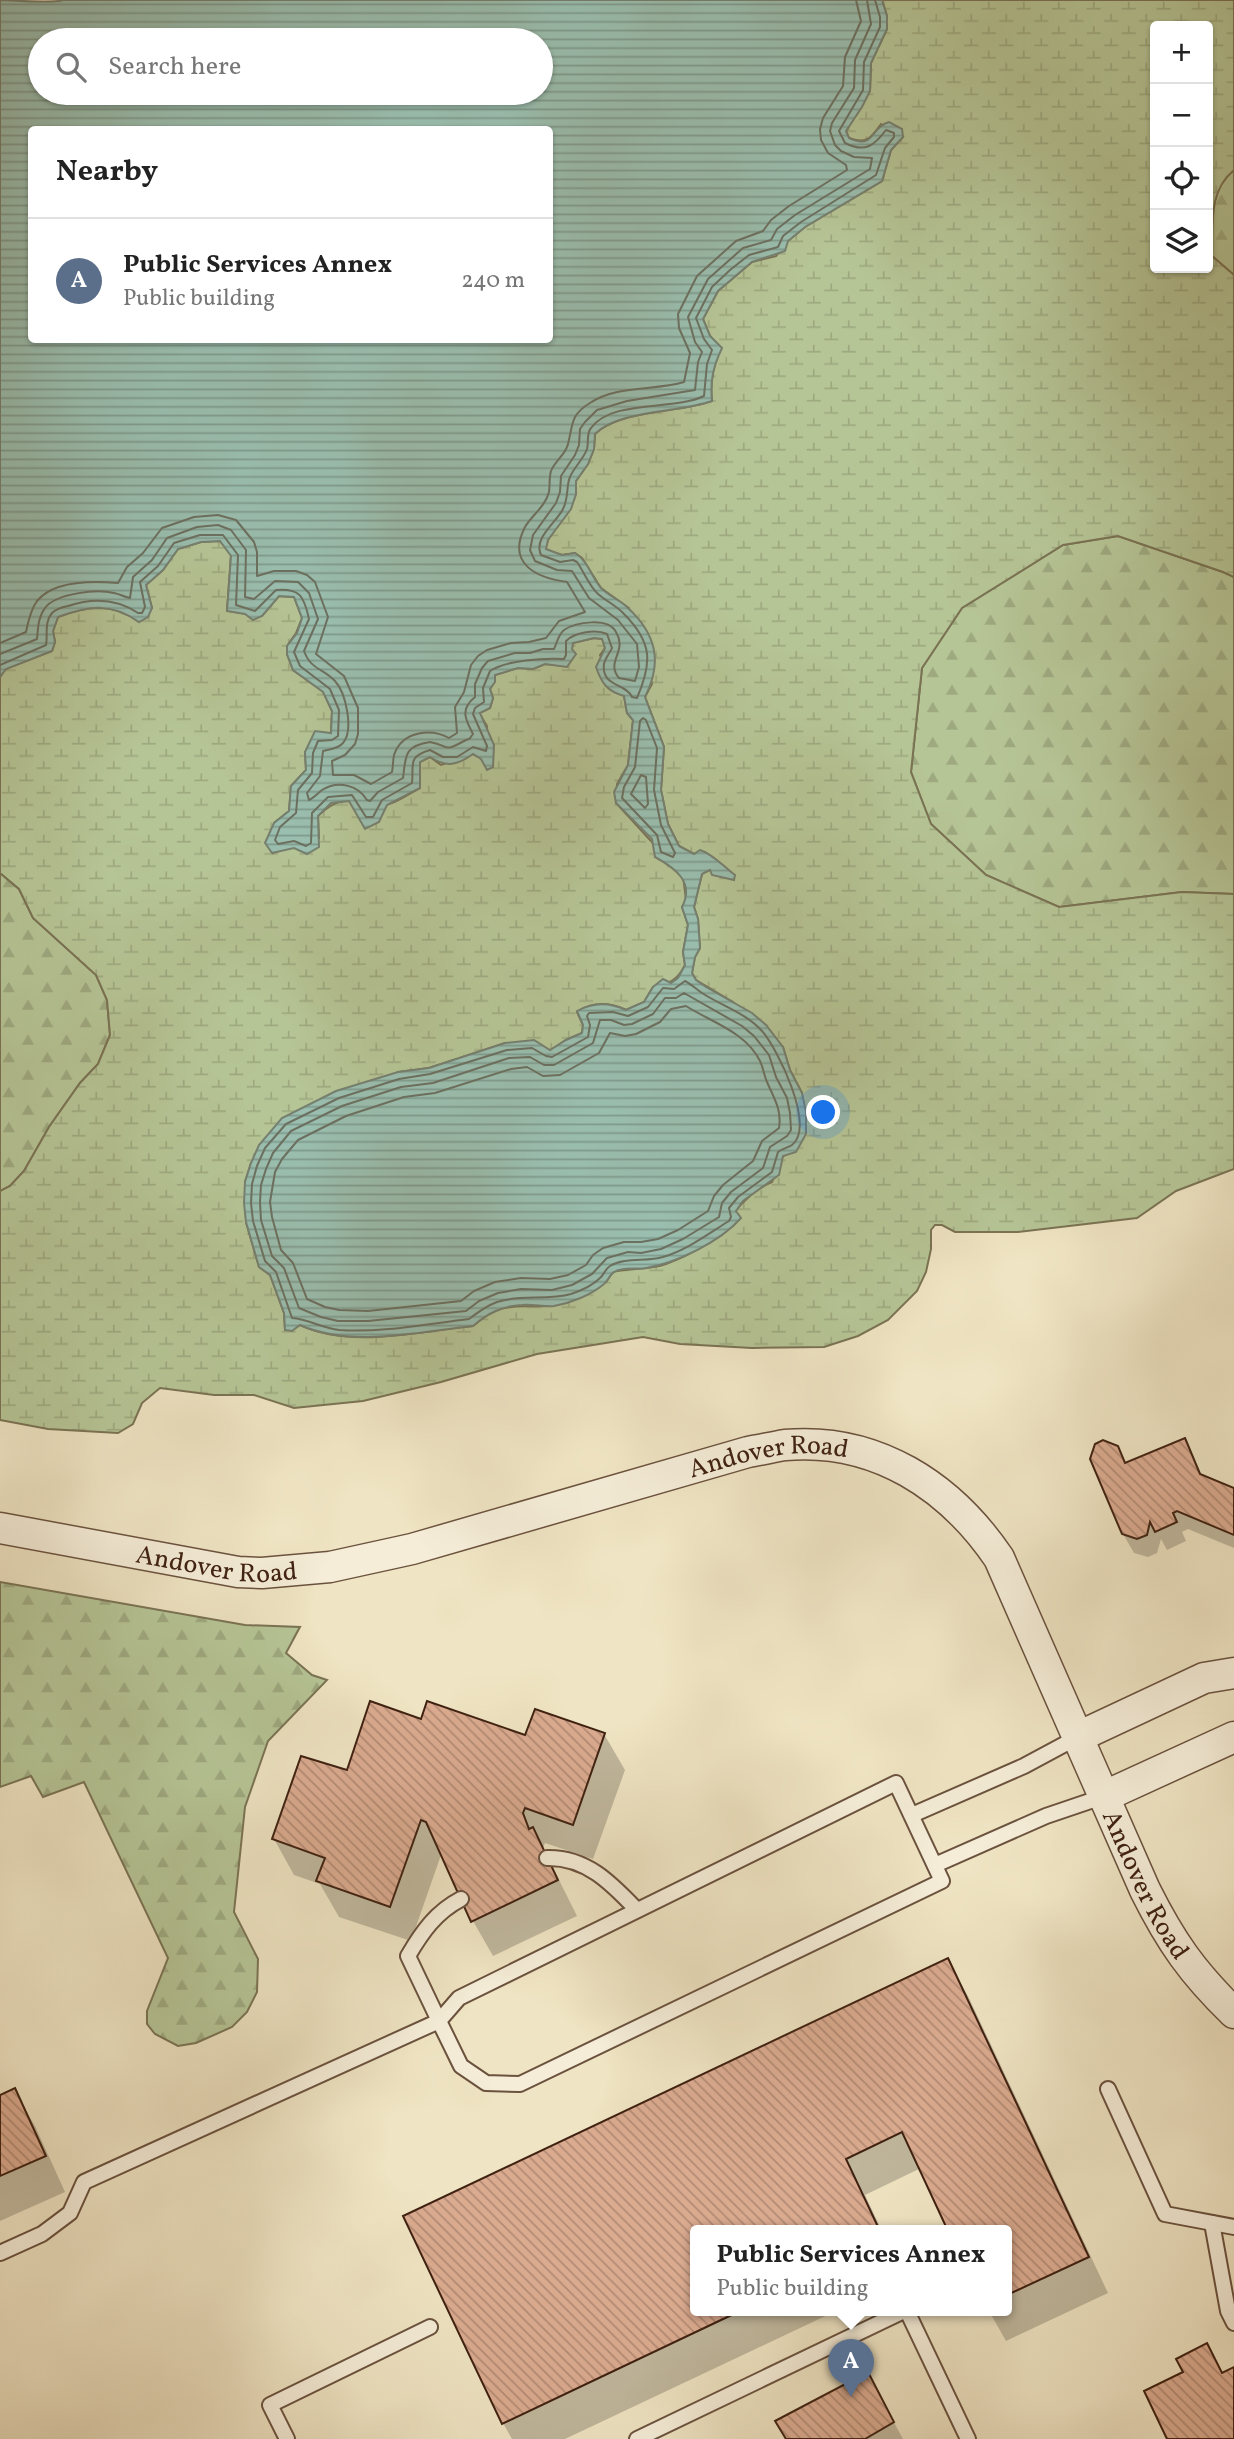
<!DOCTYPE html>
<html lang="en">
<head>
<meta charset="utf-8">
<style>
	body { margin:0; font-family:Vollkorn,serif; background:#f6f6f6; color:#222 }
	.controls { position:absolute; right:21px; top:21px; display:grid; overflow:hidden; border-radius:7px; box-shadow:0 2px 5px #0004 }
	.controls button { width:63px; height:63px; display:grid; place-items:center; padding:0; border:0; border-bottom:2px solid #e0e0e0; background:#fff; color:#222; font:35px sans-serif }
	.you { position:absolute; left:824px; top:1113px; width:24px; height:24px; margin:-18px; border:5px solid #fff; border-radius:50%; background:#1a73e8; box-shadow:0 0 0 10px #1a73e833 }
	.badge { display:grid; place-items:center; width:46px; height:46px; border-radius:50%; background:#db2777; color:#fff; font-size:23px; font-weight:700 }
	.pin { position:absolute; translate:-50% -58px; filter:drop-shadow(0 2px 4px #0008) }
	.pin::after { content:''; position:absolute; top:37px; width:24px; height:21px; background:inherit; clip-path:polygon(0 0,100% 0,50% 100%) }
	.popup { position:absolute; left:690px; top:2225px; width:322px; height:91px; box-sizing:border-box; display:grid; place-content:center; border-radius:7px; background:#fff; filter:drop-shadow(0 2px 5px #0005); font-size:23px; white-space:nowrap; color:#767676 }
	.popup b { font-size:26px; color:#222 }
	.popup::after { content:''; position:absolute; left:50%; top:100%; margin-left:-14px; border:14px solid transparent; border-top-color:#fff }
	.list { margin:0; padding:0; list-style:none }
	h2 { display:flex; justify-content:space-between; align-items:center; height:91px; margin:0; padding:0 28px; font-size:30px }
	h2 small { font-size:23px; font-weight:400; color:#767676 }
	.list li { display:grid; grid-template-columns:46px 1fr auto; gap:21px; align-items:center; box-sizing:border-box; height:126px; padding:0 28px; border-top:2px solid #e0e0e0 }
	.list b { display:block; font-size:26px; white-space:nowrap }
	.list p { margin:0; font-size:23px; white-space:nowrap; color:#767676 }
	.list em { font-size:23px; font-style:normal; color:#767676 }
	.icon { flex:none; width:38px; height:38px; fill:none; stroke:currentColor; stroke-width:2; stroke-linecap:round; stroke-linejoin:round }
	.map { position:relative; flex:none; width:1234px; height:2439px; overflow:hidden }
	.search { position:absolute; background:#fff; box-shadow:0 2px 5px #0004; left:28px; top:28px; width:525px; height:77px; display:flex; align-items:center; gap:18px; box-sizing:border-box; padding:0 24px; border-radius:38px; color:#767676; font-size:26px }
	.panel { position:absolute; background:#fff; box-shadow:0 2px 5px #0004; left:28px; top:126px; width:525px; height:217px; border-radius:7px }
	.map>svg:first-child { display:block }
	.forest { fill:url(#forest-firs); stroke:#7a7354; stroke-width:2 }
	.wetland { fill:url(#wetland-marsh); stroke:#7a7354; stroke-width:2; fill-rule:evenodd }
	.water { fill:url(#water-rules); stroke:#768070; stroke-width:2; fill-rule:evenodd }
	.shadow { fill:#0003 }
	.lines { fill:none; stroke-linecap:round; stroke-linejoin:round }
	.shore { stroke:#6c7060; stroke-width:2 }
	.building { fill:url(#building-back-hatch); stroke:#3f2111; stroke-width:2 }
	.service-casing { stroke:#6b523e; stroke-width:18 }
	.minor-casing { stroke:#6b523e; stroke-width:33 }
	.service { stroke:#f5edd8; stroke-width:14 }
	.minor { stroke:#f5edd8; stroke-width:30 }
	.labels { text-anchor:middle; stroke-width:5; stroke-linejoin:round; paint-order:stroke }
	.street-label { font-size:26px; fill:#3f2111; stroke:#f5edd8 }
</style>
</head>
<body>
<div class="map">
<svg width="1234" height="2439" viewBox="0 0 1234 2439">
	<defs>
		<pattern id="forest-firs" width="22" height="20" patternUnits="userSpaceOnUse" patternTransform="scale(1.75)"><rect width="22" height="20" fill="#b6c596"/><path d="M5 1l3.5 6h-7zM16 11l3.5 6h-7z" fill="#9ea980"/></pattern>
		<pattern id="wetland-marsh" width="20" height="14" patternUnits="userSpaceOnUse" patternTransform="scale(1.75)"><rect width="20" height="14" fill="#b6c596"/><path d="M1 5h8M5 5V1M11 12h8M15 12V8" fill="none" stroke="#9ea980"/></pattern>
		<pattern id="water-rules" width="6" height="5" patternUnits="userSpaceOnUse" patternTransform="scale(1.75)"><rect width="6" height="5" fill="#9abfb0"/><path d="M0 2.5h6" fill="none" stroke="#7f9b8e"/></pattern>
		<pattern id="building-back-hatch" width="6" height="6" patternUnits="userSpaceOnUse" patternTransform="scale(1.75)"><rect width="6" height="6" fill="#dbab90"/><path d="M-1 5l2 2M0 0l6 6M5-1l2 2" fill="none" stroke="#b38b74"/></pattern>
	</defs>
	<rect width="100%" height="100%" fill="#efe4c3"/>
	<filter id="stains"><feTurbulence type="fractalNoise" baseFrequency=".00286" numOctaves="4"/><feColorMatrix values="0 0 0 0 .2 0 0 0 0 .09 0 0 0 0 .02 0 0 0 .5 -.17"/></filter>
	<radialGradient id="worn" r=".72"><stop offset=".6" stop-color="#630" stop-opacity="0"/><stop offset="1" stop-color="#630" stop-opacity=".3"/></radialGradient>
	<g class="forest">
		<path d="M1234,170V275L1212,256C1213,226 1207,191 1234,170Z"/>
		<path d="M1118,536L1223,572L1234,577V894L1182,892L1059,907L986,875L931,824L911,772L922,668L962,608L1063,545Z"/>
		<path d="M0,873L19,889L33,918L96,975L107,1000L110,1035L98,1064L80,1083L49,1127L24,1171L10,1186L0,1191Z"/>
		<path d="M0,1582L245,1625L300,1627L286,1653L312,1675L327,1680L268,1741L245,1807L234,1912L258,1959L257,1992L247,2012L232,2027L196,2043L178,2046L155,2034L147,2024V2011L168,1958L84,1782L43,1797L31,1776L0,1787Z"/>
	</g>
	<path class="wetland" d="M882,0H1234V170C1208,191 1213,225 1212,256L1234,275V577L1223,572L1118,536L1063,545L962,608L922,668L911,772L931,824L986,875L1059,907L1182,892L1234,894V1169L1176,1191L1137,1218L1018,1232H955L942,1225H935L931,1230V1249L926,1272L917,1291L888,1320L858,1336L824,1347L752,1348L680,1344L643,1337L537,1354L441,1382L363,1401L294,1408L254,1395H214L160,1388L142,1403L133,1424L118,1433L48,1429L0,1420V1191L10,1186L24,1171L49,1127L80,1083L98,1064L110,1035L107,1000L96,975L33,918L19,889L0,873V677L5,669L52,651L55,642L53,631L58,617C88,606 111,602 139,622L152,608L146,585L163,570L178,549L201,542L220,541L231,555L227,611L262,616L279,596L294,597L302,618L296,633L287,646V654L293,670L323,691L332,711L331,734L305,752L306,770L291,786L289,811L274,823L273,853L319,838L318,816C346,789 354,807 385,805C396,804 410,793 420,788L419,762L430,757L441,765L473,754L481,758L485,764L487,726L479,713L490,708L493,698L490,689L494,682L495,675L518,668L533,669L545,664L567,666L573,643L594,638L603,639L605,648L600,655L624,696L627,713L633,720L628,765L617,784L616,803L683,876L686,900L682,907L688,925L683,952L685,965C677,981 670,983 653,987L644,1002L626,1010C609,1002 592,1002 577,1012L583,1025L582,1033L566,1040L550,1051L505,1043L429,1068L398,1072L251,1163L245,1182L246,1222L259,1267L270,1275L284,1313L285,1330L300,1325C352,1349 418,1331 473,1326C503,1300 516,1308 551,1306C557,1305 601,1286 607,1281C607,1281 612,1273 613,1272C631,1268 649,1270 666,1264C689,1256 725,1236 740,1218L735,1211C746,1199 757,1188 772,1182L783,1156L789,1153L802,1093L790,1070L783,1047L733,1002L696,980L692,973L695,957L700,948L698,919L694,907L702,874L705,870L724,867L705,852L694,854L679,846L668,824L661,790L664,747L645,697L652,684L629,608L601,588L582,558L575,553L562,555L545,550L548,540L576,494V481L588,464L594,449L595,434C619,410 678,413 712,401C710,381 713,366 721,348L710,336L703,319L718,291L752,262L776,256L788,241L805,227L882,181L891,150L903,137L881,124C872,137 866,145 849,138L846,131L870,91L871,63L887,29V16ZM1155,26H1208V268H1155Z"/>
	<path class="water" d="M0,0C15,0 52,4 63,0H882L887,16V29L871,63L870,91L862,107L846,131L849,138C875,150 870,127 889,122L902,129L903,137L891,150L882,181L805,227L788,241L785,251L752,262L718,291L703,319L710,336L722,348C713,367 710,381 712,401C678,413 618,410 595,434L594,449L588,464L576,481V494L571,509L548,540L546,549L562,555L575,553C588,561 591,576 601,588C609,596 620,600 628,608C656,634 663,662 645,697L664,747L661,790L668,824L679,846L694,854L700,850C713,854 724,867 735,875L734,880L712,875L710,870L702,874L694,907L698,919L700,948L695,957L692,973L696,980L706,987L752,1013L766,1025L783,1047L790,1070L802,1093L806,1112V1134L796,1152L783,1156L779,1175L743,1201L736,1211L741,1218C720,1242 676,1263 646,1268C636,1270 624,1266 614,1272C610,1274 608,1281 604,1284C591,1295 571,1303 554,1306C544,1307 533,1304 522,1305C502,1306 488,1313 473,1326C418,1332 352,1348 300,1325L292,1331L285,1330L284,1313L270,1275L259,1267L246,1222L244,1203L245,1182L251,1163L259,1145L282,1118L336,1091L398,1072L429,1068L505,1043L534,1040L550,1050L566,1040L582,1033L583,1025L577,1011C593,1002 609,1002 626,1010L644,1002L653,987L663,979L671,983L678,978L685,965L683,952L688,925L682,907C695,882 675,868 655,857L652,839L616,803L614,792L628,765L633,720L627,713L624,696C607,691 602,684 596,667L605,648L602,639L594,638L573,643L572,649L576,654L567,667L545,664L533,669L518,668L495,675V682L490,689L493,698L490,708L480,713L494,745L493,767L487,770L481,759L473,754C458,765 446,768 430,757L420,762V788L387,805L379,822L365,829L349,801L331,803L318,816L319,847L307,854L294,848L272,853L265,843L274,823L289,811L291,786L306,770L305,752L315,731L331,733L332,711L323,692L293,670L287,654V646L297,633L302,618L294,597L279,596L262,616L253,620L245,614L227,611L231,556L220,541L201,542L178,549L163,570L146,585L152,608L148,617L139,622C111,602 89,606 58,617L53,631L55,642L52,651L6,669L0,677ZM40,40H541V93H40ZM32,130H550V340H32Z"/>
	<g class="shadow">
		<path d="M1184,1440L1203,1477L1234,1490V1548L1188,1529L1182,1532L1186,1541L1167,1550L1161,1539L1157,1553L1148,1557L1134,1553L1123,1534L1117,1448L1127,1464Z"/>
		<path d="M422,1721L526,1738L604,1734L625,1770L593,1859L545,1843L543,1848L577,1916L493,1956L473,1921L444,1856L441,1855L411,1941L339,1917L320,1884L294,1875L274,1839L348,1772Z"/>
		<path d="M948,1961L968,1996L1108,2293L1006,2341L989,2311H1007V2231L921,2168L865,2195L882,2231H695V2311H836L565,2439H512L503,2423Z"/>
		<path d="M14,2090L35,2126L65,2192L0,2221V2096Z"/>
		<path d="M868,2375L903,2439H788Z"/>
	</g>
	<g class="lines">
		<g class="shore">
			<path d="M0,643L26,632C28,622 31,609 37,601C54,580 95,581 118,583L127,567L143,553L162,528L194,517L218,515L236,520L254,542L257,552V576L274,571H296L307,575L315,582L328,617L316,654L344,676L358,708V734L355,744L345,755L332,761L333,775H354L371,784L392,772C393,767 393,760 394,755C402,731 431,728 449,738L457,733L455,707L464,692L471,665L478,656L487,650L511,643L529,642L546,638L559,621L585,612L567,582C537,578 506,564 525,527C532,515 545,507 549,492C550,485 549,478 551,471C555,461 566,454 568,444C573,425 570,415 590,403C617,385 654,391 684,382L690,353L679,328L678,314L697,276L736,241L763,231L771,220L789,206L847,170L846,165L828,153L821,140L820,129L823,118L843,86L845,57L861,21L856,0"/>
			<path d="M0,654L37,639C38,629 38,617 45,608C56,593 97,589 114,593C120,594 124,597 130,598L133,577L152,560L167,538L197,527L218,525L231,530L246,550L245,597L254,599L275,581L298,582L309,593L318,619L304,651C311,670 323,668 335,681C346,693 354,730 343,743C338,749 330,749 323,751L320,776L307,793L309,800C314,798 317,794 322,790C338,780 358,785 367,800L370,801L378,792L403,778C406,757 403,746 430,742C451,746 442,753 464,741C473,736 467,742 473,734C465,719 460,709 475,697V684L482,668L488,661L515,653H530L543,649H554C557,643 558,635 564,630C576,622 608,617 616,632C628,652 605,661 619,678L635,681L639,667L637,644L618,620L589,598L572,571L557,570L535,561L530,550L533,535L556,503L560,492L561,476L575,455L579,445L580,429L585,422L597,410L627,401L695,390L698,362L702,352L695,342L688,317L708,279L743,248L771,240L777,229L795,215L870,169L872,158L854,157L841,151L835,145L830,131L832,123L854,88L855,60L871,24L867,0"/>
			<path d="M0,665L46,645C48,635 44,622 52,613C56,609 63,607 68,606C92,598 117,599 138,613H142L145,607L140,582L158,566L174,543L200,535H223L238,555L236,605L255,611L276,590C300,588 304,596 309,619L294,652L300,666L330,689L339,710L338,736L332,740L318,741L313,753L312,773L298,790L296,813L280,827L275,840L278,844L294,841L306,846L311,843L312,813L328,797L352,795L366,817H373L382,800L412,783C414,764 407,757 430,750L443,757H457L473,747L486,751L487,746L473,714L475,708L484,702L483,688L490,671C506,660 544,658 564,659L566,655V641C575,632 596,629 607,634L612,648C610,653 605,658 604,664C601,687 626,683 632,697L637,698C652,663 653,643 624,614C617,606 606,601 598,594C589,586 584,572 577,562L573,560L560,562L541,555C533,538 556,523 563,509C569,497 566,486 570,477C574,467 583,460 587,449C589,442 586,434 591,428C612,399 673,411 704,396L707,364L712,350L704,339L696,318L712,287L730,270L749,255L778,247L783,236L801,222L876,175L885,148L894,137V133L886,130C874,146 865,153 845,143L839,131L863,90L864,62L880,27V17L875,0"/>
			<path d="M643,718L646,720L657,748L654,790L661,825L675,853L673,857L661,852L657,835L622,798L624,787L635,767L640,721Z"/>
			<path d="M641,775L646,777L648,804L645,808L631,794Z"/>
			<path d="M685,981C691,984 696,989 702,993C722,1006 746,1013 762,1031C777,1048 816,1126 792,1145C789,1147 782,1149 778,1152L772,1172L738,1197L729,1208L731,1217L729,1221C708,1234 687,1250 663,1257C646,1262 625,1257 610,1266C605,1269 604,1275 600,1278C593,1285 580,1291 571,1294C547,1301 521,1294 497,1302C486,1306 478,1312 469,1319C427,1324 382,1333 339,1330C322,1328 308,1319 292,1318L276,1272L265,1261L253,1221L251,1203L252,1184L257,1166L265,1148L286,1124L339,1098L399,1079L430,1074L507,1050L532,1048L546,1056L552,1057L588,1037L590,1025L587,1016L589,1013L613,1012L628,1016L648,1007L663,988L674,989Z"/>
			<path d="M684,993L742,1026L754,1036L769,1055L776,1077L787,1098L790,1113L791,1130L787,1136L770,1147L763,1168L731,1192L722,1203L719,1217L683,1239L661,1249L641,1253L628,1252L607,1258L592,1274L572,1285L552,1290L521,1289L498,1293L479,1301L466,1311L368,1321H338L321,1317L299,1308L284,1268L272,1256L261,1220L260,1202L261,1185L266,1169L273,1153L291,1131L342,1106L401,1087L433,1083L509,1058L530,1057L544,1065H554L593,1043L600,1020H611L624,1025L632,1024L653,1014L665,998H676Z"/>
			<path d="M686,1006C711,1022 746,1032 760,1061C763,1067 764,1075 767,1082C774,1098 782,1110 779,1128L762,1141L753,1161L723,1185L714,1196L708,1211L678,1230L658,1239L641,1242H624L603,1248L593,1255L586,1265L568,1275L550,1279L521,1278L495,1282L474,1291L461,1301L368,1311L339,1310L325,1307L307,1299L293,1263L281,1250L272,1217L270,1202L275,1172L282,1159L298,1140L346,1116L404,1097L435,1093L511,1069L527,1067L543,1076L560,1075L599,1053L610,1033L625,1036L636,1034L660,1022L671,1009Z"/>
		</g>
	</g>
	<g class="building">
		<path d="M1185,1438L1200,1474L1234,1488V1535L1177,1511L1173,1513L1177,1522L1155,1532L1150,1522L1147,1535L1137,1539L1122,1534L1090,1459L1095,1444L1103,1440L1118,1446L1125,1463Z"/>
		<path d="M370,1701L421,1719L427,1701L525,1735L535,1709L605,1733L573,1825L525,1808L523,1813L529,1829L533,1827L558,1880L471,1922L426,1822L421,1820L390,1907L316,1881L325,1858L272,1839L301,1756L347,1770Z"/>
		<path d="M948,1958L1089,2257L1007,2295V2231H948L902,2132L846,2159L880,2231H695V2311H740L502,2424L403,2216Z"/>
		<path d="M15,2088L46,2156L0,2176V2095Z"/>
		<path d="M1207,2343L1222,2373L1234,2367V2439H1167L1144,2391L1183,2372L1176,2359Z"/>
		<path d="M868,2372L894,2422L865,2439H786L775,2421Z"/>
	</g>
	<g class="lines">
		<defs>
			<g id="service">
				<path d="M896,1783L942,1881L520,2084L486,2083L461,2066L439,2021L459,1998Z"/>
				<path d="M912,1815L1024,1766L1078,1737"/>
				<path d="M547,1858C587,1857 612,1884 637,1910"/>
				<path d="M935,1865L1046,1816L1105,1796"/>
				<path d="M1108,2089L1165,2214L1234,2227"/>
				<path d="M1212,2223L1228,2311L1234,2323"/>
				<path d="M0,2253L42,2234L70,2213L84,2182L439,2021L408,1956C422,1932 436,1912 461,1899"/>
				<path d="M907,2311L968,2439"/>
				<path d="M287,2439L270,2405L430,2327"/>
				<path d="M637,2439L904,2311"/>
			</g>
			<g id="minor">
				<path id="s1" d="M0,1528L238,1572L262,1573L330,1567L412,1549L748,1452C760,1450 773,1447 785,1445C876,1437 950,1486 999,1558L1145,1890C1171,1942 1192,1972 1234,2013"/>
				<path d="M1078,1737L1204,1678L1234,1673"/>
				<path d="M1105,1796L1234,1737"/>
			</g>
		</defs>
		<use href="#service" class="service-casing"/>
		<use href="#minor" class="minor-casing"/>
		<use href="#service" class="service"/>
		<use href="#minor" class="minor"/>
	</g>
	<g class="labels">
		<g class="street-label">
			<text dy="9" stroke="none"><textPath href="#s1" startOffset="788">Andover Road</textPath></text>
			<text dy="9" stroke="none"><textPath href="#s1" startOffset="220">Andover Road</textPath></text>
			<text dy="9" stroke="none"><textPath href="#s1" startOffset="1418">Andover Road</textPath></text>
		</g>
	</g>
	<rect width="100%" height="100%" filter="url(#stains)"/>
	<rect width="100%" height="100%" fill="url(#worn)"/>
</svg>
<div class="controls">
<button>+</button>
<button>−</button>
<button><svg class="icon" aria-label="locate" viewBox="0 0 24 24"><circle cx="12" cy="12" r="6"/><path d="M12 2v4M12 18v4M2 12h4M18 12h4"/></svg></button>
<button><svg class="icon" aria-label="layers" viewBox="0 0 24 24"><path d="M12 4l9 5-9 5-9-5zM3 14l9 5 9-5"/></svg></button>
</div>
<div class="you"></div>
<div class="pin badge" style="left:851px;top:2397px;background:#5c6f8a">A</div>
<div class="popup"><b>Public Services Annex</b>Public building</div>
<div class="search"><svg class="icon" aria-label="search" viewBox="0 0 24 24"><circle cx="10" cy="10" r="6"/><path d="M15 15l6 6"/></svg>Search here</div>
<section class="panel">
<h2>Nearby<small></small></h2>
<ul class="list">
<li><span class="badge" style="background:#5c6f8a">A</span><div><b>Public Services Annex</b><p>Public building</p></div><em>240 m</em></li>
</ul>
</section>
</div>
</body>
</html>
